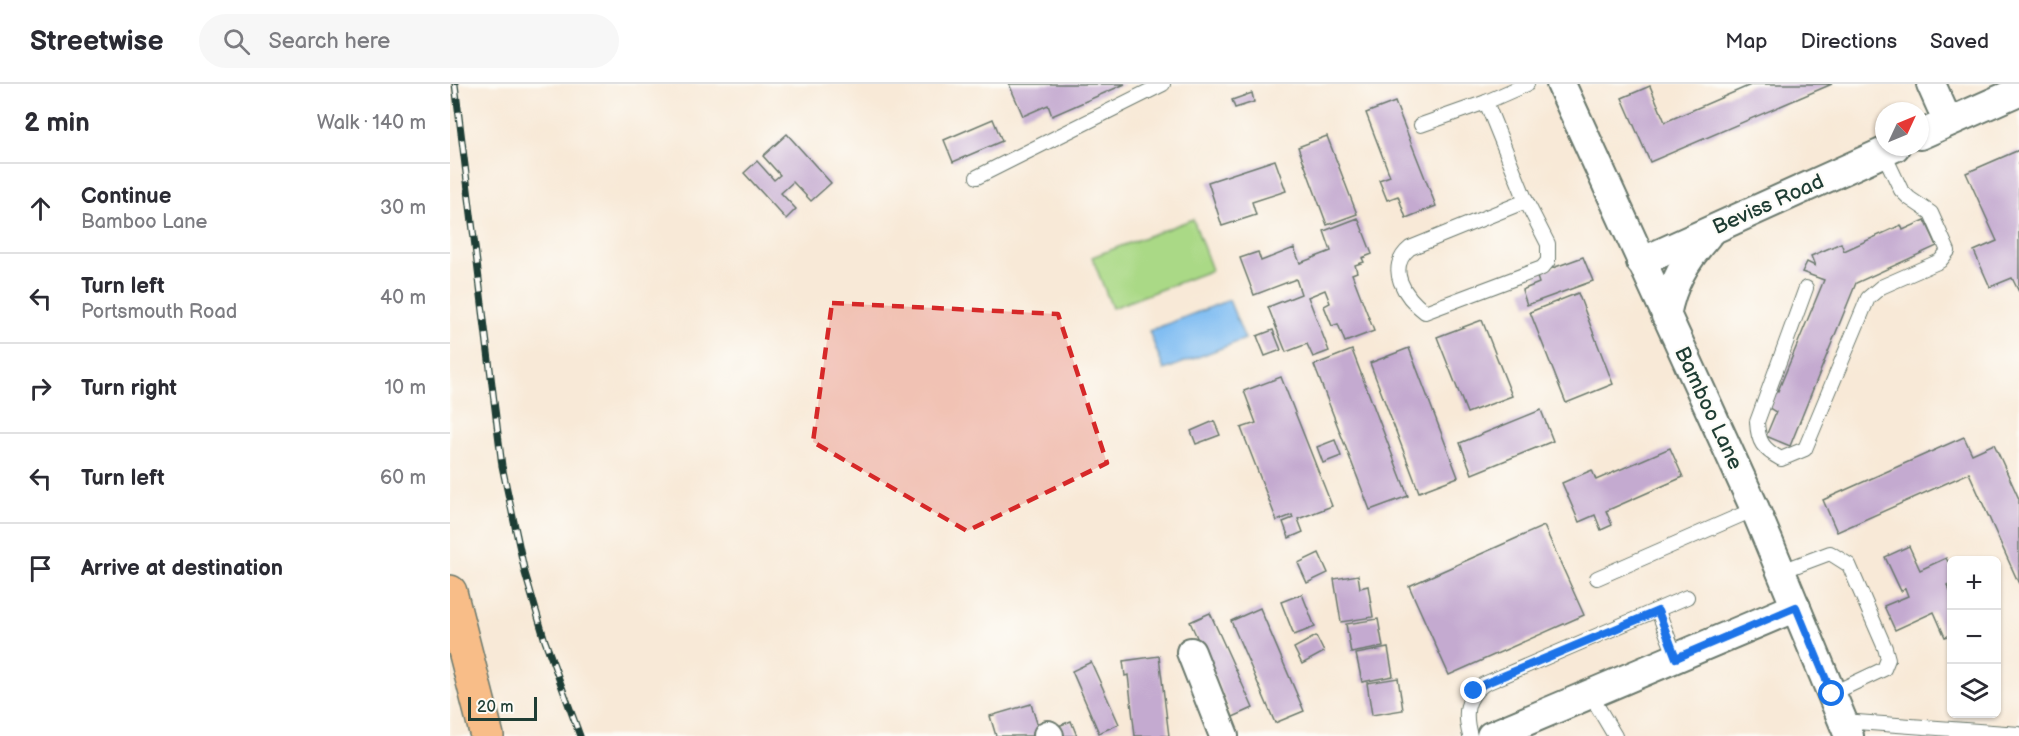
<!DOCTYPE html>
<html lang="en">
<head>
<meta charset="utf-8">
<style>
	body { margin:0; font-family:"Balsamiq Sans",sans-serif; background:#f7f7f7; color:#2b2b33 }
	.controls { position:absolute; right:18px; bottom:18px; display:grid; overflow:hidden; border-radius:9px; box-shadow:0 2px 4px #0004 }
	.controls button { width:54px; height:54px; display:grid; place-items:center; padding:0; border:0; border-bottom:2px solid #e1e1e2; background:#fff; color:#2b2b33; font:30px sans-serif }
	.compass { position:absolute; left:1425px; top:18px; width:54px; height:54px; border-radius:50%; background:#fff; box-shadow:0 2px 4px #0004; rotate:46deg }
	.scale { position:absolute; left:18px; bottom:15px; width:69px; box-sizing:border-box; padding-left:6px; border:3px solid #1f3d34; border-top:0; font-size:16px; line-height:21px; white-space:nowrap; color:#1f3d34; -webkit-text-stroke:4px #fdfcf7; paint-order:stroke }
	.stop { position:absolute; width:18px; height:18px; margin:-14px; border:4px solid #1a73e8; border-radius:50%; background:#fff }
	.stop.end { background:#1a73e8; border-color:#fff; box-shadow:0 2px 6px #0008 }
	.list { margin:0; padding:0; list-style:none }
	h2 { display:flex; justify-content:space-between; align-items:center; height:78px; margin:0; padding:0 24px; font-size:26px }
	h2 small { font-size:20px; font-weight:400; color:#7c7c81 }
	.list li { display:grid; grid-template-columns:39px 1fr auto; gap:18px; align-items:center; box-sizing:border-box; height:90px; padding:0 24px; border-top:2px solid #e1e1e2 }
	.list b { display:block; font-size:22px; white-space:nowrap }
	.list p { margin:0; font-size:20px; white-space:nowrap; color:#7c7c81 }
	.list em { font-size:20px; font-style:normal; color:#7c7c81 }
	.icon { flex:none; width:33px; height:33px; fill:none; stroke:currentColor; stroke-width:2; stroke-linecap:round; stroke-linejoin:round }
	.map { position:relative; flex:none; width:1569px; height:652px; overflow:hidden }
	header { display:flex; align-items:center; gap:36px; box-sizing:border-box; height:84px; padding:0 30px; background:#fff; border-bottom:2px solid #e1e1e2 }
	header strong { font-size:28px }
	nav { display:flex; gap:33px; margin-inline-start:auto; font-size:21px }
	.search { width:420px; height:54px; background:#f7f7f7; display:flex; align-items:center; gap:15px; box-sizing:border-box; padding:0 21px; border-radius:33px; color:#7c7c81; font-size:22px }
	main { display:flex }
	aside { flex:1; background:#fff }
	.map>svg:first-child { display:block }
	.green { fill:#aad986; stroke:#648b5d; stroke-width:1.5 }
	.water { fill:#7ebcf2; stroke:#4e7c93; stroke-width:1.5 }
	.building { fill:#c4aad0 }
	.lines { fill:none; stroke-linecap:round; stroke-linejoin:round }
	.service-casing { stroke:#6b796d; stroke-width:16 }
	.minor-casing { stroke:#6b796d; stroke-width:32 }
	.motorway-casing { stroke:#6b796d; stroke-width:36 }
	.service { stroke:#fff; stroke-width:14 }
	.minor { stroke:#fff; stroke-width:28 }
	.motorway { stroke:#f8bd88; stroke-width:33 }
	.rail-casing { stroke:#1f3d34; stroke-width:7 }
	.rail { stroke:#fdfcf7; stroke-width:4.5; stroke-dasharray:14; stroke-linecap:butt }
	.route { stroke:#1a73e8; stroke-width:8 }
	.marked { fill:#d62828; fill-opacity:0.2; stroke:#d62828; stroke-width:4.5; stroke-dasharray:12 8; stroke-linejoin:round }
	.labels { text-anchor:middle; stroke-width:4.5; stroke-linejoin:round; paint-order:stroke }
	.street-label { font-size:21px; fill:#1f3d34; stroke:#fdfcf7 }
</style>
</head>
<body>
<header>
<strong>Streetwise</strong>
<div class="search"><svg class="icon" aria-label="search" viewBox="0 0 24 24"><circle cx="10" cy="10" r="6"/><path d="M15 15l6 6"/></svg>Search here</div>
<nav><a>Map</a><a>Directions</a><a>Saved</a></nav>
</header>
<main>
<aside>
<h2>2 min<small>Walk · 140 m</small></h2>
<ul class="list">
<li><svg class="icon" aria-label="ahead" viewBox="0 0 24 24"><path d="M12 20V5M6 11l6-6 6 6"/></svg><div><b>Continue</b><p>Bamboo Lane</p></div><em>30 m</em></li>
<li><svg class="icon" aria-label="left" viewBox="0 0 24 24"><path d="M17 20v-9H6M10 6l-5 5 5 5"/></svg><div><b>Turn left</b><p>Portsmouth Road</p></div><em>40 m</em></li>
<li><svg class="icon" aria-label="right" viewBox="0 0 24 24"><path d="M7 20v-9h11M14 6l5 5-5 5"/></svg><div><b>Turn right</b></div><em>10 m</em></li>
<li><svg class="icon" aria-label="left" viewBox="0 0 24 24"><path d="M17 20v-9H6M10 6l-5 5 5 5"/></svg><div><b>Turn left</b></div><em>60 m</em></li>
<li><svg class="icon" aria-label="arrive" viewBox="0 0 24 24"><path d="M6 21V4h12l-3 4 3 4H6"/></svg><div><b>Arrive at destination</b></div></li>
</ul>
</aside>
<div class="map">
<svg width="1569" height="652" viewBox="0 0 1569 652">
	<rect width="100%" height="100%" fill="#fdfcf7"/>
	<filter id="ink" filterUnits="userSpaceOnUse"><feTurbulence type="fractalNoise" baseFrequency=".0167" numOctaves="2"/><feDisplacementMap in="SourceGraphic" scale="12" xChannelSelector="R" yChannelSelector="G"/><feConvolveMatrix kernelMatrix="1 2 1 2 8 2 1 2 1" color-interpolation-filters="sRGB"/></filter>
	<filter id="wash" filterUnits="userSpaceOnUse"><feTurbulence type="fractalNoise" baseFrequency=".008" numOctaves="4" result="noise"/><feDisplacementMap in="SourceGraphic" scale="24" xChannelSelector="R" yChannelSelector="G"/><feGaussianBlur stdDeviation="1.35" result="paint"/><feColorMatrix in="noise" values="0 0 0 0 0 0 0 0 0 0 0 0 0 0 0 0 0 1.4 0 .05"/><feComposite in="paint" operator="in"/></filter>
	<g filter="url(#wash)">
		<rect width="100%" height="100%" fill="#f8e9d7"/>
		<path class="green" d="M743,135L762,186L662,224L642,173Z"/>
		<path class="water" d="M779,216L795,255L714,286L699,247Z"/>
		<g id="blocks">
			<g class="building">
				<path d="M559,0H675L602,32L598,21L573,32Z"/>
				<path d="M1303,0H1382L1200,78L1172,14L1200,2L1215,38Z"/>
				<path d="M802,9L804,18L785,24L782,16Z"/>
				<path d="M945,18L986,122L956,134L948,112L937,116L929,96L940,92L916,29Z"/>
				<path d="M543,35L552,57L503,78L494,56Z"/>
				<path d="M337,50L381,99L361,117L343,98L331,109L346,125L336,135L294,89L307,77L324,96L330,91L313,72Z"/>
				<path d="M877,52L907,130L877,141L848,63Z"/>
				<path d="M1569,66V208L1562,194L1540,203L1524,167L1547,157L1516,89Z"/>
				<path d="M825,76L836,107L802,118L806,131L772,142L758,98Z"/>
				<path d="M908,134L922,170L912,174L914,178L905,181L907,188L902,190L924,247L895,258L888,240L882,242L874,222L880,219L875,206L858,213L879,267L863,273L857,260L836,268L818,223L851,210L846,195L804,211L790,174L808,168L811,177L844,164L850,179L881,167L874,147Z"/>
				<path d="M1475,136L1487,162L1406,199L1340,362L1316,352L1326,328L1319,324L1326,306L1328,307L1374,196L1352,188L1357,178L1365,182L1361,172L1391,159L1394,167L1451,141L1453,146Z"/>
				<path d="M1133,173L1143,197L1077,221L1072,206L1089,199L1086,190Z"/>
				<path d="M1128,209L1163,300L1116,319L1080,228Z"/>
				<path d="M1032,236L1062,312L1017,329L987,253Z"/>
				<path d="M823,246L831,266L815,272L807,252Z"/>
				<path d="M959,264L1008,393L969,408L920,279Z"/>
				<path d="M902,266L958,412L920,426L864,281Z"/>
				<path d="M831,293L882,422L848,435L853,448L839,454L833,438L843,434L842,431L827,437L791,344L806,339L794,307Z"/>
				<path d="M1091,326L1103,357L1022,390L1010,359Z"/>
				<path d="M764,337L770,351L746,360L741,347Z"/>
				<path d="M1514,353L1522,370L1544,360L1569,415V500L1519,389L1387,448L1373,416Z"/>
				<path d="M885,356L891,372L873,379L867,363Z"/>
				<path d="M1220,364L1233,393L1156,427L1162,441L1151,446L1145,431L1129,438L1112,399L1142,386L1146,396Z"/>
				<path d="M1094,442L1134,531L999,591L959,502Z"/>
				<path d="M1459,462L1470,486L1496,474L1502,486V498L1497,501L1502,511V551L1495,553L1484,528L1445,546L1434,522L1458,512L1455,504L1451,507L1435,473Z"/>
				<path d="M869,469L878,489L857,499L848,479Z"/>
				<path d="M908,491L910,504L918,502L923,533L891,538L884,495Z"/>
				<path d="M852,510L865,543L844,551L831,518Z"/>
				<path d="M810,524L854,627L825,639L781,537Z"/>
				<path d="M760,529L803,624L783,633L740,538Z"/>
				<path d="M928,535L933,563L901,569L896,540Z"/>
				<path d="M866,552L874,568L852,580L844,564Z"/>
				<path d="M938,564L943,592L912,598L906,570Z"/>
				<path d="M709,572L719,652H685L678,591L675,592L673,577Z"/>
				<path d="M641,578L669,640L649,649L622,587Z"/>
				<path d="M948,594L953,626L922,631L917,599Z"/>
				<path d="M581,620L591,652H546L540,632Z"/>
				<path d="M621,637L627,652H610L606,643Z"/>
			</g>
		</g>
	</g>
	<g filter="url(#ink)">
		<use href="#blocks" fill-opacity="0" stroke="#6b796d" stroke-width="1.5"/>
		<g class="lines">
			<defs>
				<g id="service">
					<path d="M971,41L1036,18"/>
					<path d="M527,93L713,0"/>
					<path d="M1076,117L960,164C935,184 955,213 975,228L1092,184L1098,177V160L1076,117L1036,18L1077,0"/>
					<path d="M1356,204L1307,338C1308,358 1313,365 1331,375L1355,365L1418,214L1431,203L1490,177L1498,167L1481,129L1459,114L1451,106L1433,68"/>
					<path d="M1332,487L1380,469L1399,481L1435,564L1438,575L1434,585L1381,610"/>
					<path d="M1147,494L1305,425"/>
					<path d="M1208,527L1226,574"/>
					<path d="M1140,610L1165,652"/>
					<path d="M1393,637L1569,650"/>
					<path d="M1020,652C1014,630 1015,614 1034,600L1237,513"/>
				</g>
				<g id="minor">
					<path d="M1111,0L1305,425L1399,652"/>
					<path d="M1481,0L1498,38"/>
					<path d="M1470,51L1569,7"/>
					<path d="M1191,178L1445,63"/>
					<path d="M1216,232C1222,199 1235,177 1257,152"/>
					<path d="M741,568L774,652"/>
					<path d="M598,651L599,652"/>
					<path d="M1041,652L1346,523"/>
				</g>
				<path id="motorway" d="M0,508L37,652"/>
			</defs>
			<use href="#service" class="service-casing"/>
			<use href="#minor" class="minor-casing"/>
			<use href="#motorway" class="motorway-casing"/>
			<use href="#service" class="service"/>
			<use href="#minor" class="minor"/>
			<use href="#motorway" class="motorway"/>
			<defs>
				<path id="rail" d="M5,0L52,382L75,489L95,557L130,652"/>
			</defs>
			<use href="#rail" class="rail-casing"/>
			<use href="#rail" class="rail"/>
		</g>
	</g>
	<g class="lines" filter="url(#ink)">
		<path class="route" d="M1024,607L1034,600L1208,527L1226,574L1346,523L1382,610"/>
	</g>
	<path class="marked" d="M382,219L608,230L657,379L517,447L363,358Z"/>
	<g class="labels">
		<g class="street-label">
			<text transform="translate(1318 120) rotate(-24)" y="7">Beviss Road</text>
			<text transform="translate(1259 324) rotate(65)" y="7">Bamboo Lane</text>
		</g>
	</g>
</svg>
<div class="controls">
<button>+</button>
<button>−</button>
<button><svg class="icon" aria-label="layers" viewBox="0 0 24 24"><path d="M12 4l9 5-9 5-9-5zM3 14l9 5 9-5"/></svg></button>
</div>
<svg class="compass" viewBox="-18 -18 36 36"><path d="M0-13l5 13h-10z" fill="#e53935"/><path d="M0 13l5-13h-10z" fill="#7c7c81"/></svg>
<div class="scale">20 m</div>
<div class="stop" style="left:1382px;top:610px"></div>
<div class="stop end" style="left:1024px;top:607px"></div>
</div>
</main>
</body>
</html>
